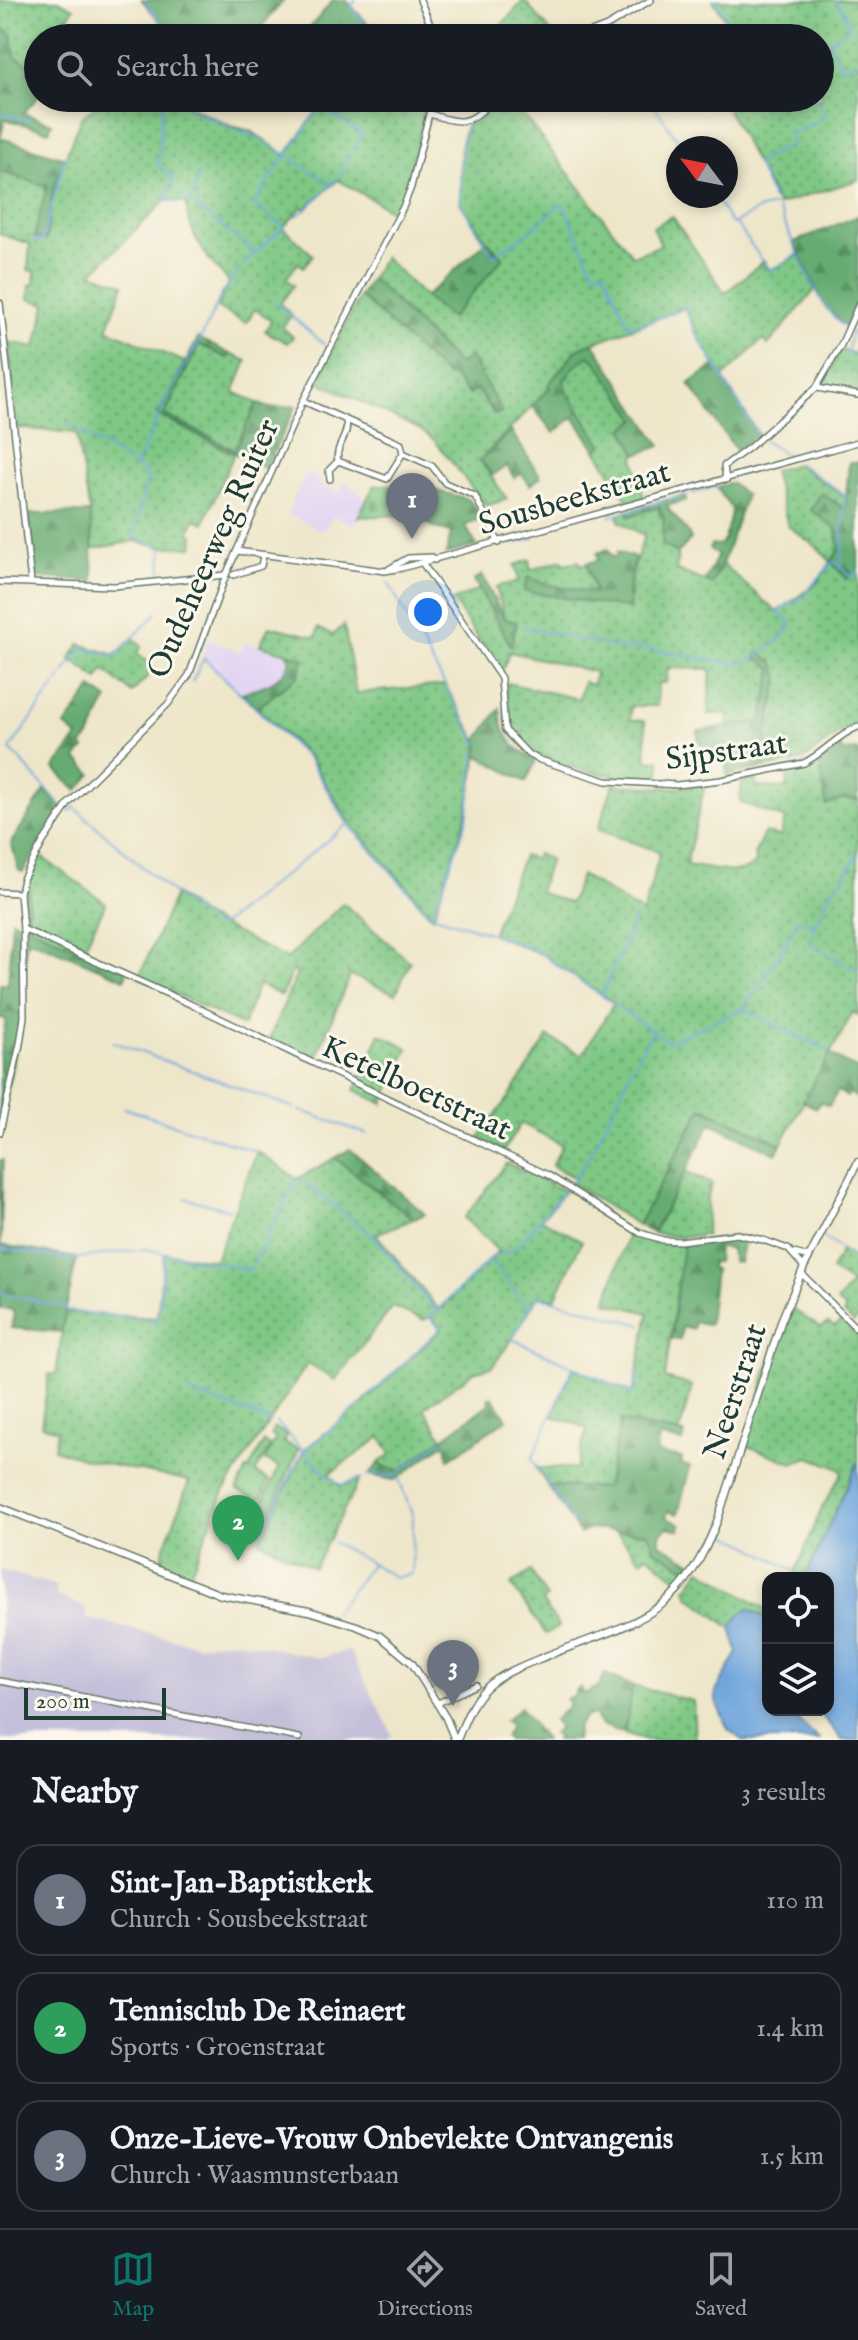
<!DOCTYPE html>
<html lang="en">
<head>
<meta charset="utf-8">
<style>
	body { margin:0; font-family:"IM FELL English",serif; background:#242831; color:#f1f3f6 }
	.controls { position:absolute; right:24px; bottom:24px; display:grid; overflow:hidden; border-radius:16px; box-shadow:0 4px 12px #0003 }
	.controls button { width:72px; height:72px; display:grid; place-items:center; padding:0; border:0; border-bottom:2px solid #363941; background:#171b24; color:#f1f3f6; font:40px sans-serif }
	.compass { position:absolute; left:666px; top:136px; width:72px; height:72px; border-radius:50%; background:#171b24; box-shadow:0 4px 12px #0003; rotate:302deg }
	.scale { position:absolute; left:24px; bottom:20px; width:142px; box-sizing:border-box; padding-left:8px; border:4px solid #1f3d34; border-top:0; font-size:22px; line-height:28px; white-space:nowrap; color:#1f3d34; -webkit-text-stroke:6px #fbf7ec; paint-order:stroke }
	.you { position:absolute; left:428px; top:612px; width:28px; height:28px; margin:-20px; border:6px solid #fff; border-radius:50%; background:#1a73e8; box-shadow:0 0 0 12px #1a73e833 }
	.badge { display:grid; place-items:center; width:52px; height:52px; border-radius:50%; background:#0f766e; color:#fff; font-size:26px; font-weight:700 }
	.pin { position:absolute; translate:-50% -66px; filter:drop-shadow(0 2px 4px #0008) }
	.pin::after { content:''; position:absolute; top:42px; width:28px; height:24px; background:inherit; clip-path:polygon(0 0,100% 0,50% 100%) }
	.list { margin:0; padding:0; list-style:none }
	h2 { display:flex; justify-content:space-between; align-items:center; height:104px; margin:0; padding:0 32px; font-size:34px }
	h2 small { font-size:26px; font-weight:400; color:#9ea1a6 }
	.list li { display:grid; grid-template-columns:52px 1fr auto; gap:24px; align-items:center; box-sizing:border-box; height:112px; margin:0 16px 16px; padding:0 16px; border:2px solid #363941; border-radius:24px }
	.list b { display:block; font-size:30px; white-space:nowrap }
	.list p { margin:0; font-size:26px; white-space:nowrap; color:#9ea1a6 }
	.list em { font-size:26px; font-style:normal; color:#9ea1a6 }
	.icon { flex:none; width:44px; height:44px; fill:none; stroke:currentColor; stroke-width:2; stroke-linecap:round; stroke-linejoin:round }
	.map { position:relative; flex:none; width:858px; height:1740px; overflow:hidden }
	.search { position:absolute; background:#171b24; box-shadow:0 4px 12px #0003; left:24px; right:24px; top:24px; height:88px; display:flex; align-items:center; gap:20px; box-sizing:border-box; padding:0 28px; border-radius:44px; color:#9ea1a6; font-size:30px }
	.sheet { height:488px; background:#171b24 }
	nav { display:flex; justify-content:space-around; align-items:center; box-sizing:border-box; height:112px; border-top:2px solid #363941; background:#171b24; font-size:22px; color:#9ea1a6 }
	nav a { display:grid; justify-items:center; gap:4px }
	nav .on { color:#0f766e }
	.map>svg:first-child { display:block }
	.built { fill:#e2d4f3 }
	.industrial { fill:#c5c0da }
	.green { fill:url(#green-dots); stroke:#4e825c; stroke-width:2 }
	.forest { fill:url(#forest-firs); stroke:#427453; stroke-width:2 }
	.cemetery { fill:url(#cemetery-stones); stroke:#4e825c; stroke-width:2 }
	.pitch { fill:#7ec784; stroke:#4e825c; stroke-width:2 }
	.water { fill:#6ea5dc; stroke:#467188; stroke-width:2 }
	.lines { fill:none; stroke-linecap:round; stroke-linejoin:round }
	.stream { stroke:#6ea5dc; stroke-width:2 }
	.minor-casing { stroke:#677868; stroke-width:8 }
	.tertiary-casing { stroke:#677868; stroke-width:9 }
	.minor { stroke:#fff; stroke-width:5 }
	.tertiary { stroke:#fff; stroke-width:6 }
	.labels { text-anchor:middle; stroke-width:6; stroke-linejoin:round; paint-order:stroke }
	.street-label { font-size:32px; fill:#1f3d34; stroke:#fbf7ec }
</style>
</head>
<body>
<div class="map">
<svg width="858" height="1740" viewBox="0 0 858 1740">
	<defs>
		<pattern id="green-dots" width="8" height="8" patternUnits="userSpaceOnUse" patternTransform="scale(2)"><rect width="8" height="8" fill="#7ec784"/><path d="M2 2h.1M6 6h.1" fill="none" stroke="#67a36d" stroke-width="1.8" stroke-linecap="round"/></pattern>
		<pattern id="forest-firs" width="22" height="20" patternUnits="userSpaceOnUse" patternTransform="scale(2)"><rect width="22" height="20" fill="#66ac72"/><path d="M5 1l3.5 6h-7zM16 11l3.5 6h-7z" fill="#538d5e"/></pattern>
		<pattern id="cemetery-stones" width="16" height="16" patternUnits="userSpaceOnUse" patternTransform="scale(2)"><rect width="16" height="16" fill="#7ec784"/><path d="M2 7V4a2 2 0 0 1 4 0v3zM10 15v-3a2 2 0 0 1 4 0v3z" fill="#67a36d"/></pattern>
	</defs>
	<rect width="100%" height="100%" fill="#fbf7ec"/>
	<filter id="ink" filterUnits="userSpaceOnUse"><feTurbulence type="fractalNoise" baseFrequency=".0125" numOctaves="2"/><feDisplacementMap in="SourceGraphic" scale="16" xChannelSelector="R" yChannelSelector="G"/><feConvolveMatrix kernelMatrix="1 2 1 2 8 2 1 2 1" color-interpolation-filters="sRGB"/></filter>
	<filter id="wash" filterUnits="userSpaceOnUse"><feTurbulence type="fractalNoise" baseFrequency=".006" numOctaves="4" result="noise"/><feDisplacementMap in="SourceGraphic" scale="32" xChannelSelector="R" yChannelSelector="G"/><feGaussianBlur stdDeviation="1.8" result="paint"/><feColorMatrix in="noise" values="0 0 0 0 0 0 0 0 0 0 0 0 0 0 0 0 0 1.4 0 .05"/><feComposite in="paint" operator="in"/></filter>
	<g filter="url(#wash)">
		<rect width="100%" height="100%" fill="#eee6c9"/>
		<g class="built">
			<path d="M306,473L321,479L319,484L340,493L345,481L367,500L355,525L333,516L323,531L287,514Z"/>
			<path d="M207,638L240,652L245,642L304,658L257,708L202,654Z"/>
		</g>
		<path class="industrial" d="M0,1570L57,1586L56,1595L86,1608V1618L198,1645L235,1640L320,1658L349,1650L393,1735L385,1740H0Z"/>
		<g class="green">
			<path d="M0,0H58L74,8L59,29L56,38H38V70L15,57L12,34L0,27Z"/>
			<path d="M524,0L556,38H490Z"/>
			<path d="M713,0H858V180L778,205L721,98H820V38H737Z"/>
			<path d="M107,98H173L231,126L251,131L286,155L326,98H428L405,193L395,213L338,180L305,209L302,207L283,228L313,255L303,267L298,263L286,279L294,285L280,304L292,315L282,327L293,337L287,343L265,331L271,321L255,309L246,323L217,308L229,282C208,261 188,234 186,203L166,200L92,273L124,284L107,329L185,362L158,415L234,454L204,523L195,519L189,532L194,536L193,547H164L135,541L93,549L90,513L76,433L17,428L8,342L36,347L46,304L29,299L30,285L34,284L35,271L28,270L30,244L0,234V172L47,186L35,237L46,239L53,190L75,132L81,118Z"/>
			<path d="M499,98H510L633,256L661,245L653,227L672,216L725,293L764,261L770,270L799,255L815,290L768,345L763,339L723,378L699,338L685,308L577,349L550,388L480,460L507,499L486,506L435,441L419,429L317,381L360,296L447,376L451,373L468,395L477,389L495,415L470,356L459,365L371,278L384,257L425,297L451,318L503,257L487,241L460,203L461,144L466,126Z"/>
			<path d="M199,344L227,358L230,354L247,361L234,392L257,403L235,451L164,415Z"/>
			<path d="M840,350L858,354V393L824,384Z"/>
			<path d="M588,356L597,363L637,419L624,429L637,454L634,457L644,498L629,503L597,451L602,445L565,390L564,381L575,366Z"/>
			<path d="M796,464L846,497L845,509L836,529L847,579L858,570V724L841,731L804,760L764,768L767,732L779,678L774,663L756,657L773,669L762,721L728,726L727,713L708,714L711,669L668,668L666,683H658L657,706H631L630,720L645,721L647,761L660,760V774L656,780C620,778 522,767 508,727C503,714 506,697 507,683L579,699L583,682L593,685L595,672L510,652L501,673L453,601L479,589L511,645L513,635L504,617L496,587L519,581L515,565L530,560V570L562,560L563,564L579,561L581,565L587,563L596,593L549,585L528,577L524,591L630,609C629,579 633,564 645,536L619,521L618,514L627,511L630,516L659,506V513L664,519L662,545L678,553L676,570L712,584L722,564L777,612L817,583L831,562L818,548L788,526L773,471Z"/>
			<path d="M344,625L356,693L445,685L480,745L465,821L433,917L348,820L309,757L257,708L298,676L303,658L260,645L269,626L316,637L318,628L333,635Z"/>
			<path d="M133,638L142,646L137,653L155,669L132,693L104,670L98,679L70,659L80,644L115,655Z"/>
			<path d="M820,760L826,804L844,799L858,800V1015L853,1012L781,1144L702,1107L638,1225L572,1184L575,1178L552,1166L562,1145L521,1123L504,1151L478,1139L509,1097L548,1037L582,1055L614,1003L551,961L548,957L492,934L523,856L535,859L537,854L550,859L539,892L570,903L581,875L643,913L660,852L598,830L613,785L675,788L705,785L686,865C704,867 743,880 756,862L754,855L764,833L781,836L785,819L740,802L742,782L755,779L757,787L787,788L788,770Z"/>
			<path d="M39,855L106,903L83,950L28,926L30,873Z"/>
			<path d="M175,894L203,916L287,959L343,903L410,962L396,994L350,975L315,1061L269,1039L297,974L292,970L282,996L258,984L243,1026L139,977Z"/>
			<path d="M380,1034L408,1048L383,1104L355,1090Z"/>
			<path d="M257,1151L297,1179L335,1158L414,1219L376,1234L439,1310L498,1251L464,1218L507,1163L565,1191L541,1219L582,1241L555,1299L538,1296L511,1341L492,1367L474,1372L424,1408L443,1438L399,1471L381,1466L380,1462L391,1454L381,1437L329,1474L340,1486L360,1479L314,1568L260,1541L304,1450L362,1404L441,1329L431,1317L423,1320L393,1307L335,1380L308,1363L224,1491L188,1579L158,1566L189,1481L87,1460L54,1449L57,1430L41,1425L49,1374H56L65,1312L157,1318L164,1253L215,1260Z"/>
			<path d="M685,1171L712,1184L707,1199L706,1235L678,1237L653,1233Z"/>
			<path d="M629,1231L660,1243L683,1245L665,1378L692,1386L679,1433L621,1421L606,1488L548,1486L536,1468H577L587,1428L552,1416L573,1368L633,1393L649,1313L606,1302Z"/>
			<path d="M842,1250L858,1260V1318L854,1323L843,1313L846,1309L837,1302L851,1284L831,1270Z"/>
			<path d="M794,1310L821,1328L828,1323L835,1327L842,1320L858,1336V1462L805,1578H793L822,1508L842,1473L838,1468L809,1457L792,1463L745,1445C759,1400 769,1349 794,1310Z"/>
			<path d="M615,1531L648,1533L655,1550L690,1570L681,1582L648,1555L641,1560Z"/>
			<path d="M701,1569L768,1610V1619L749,1609L731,1628L689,1596L686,1589Z"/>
			<path d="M531,1571L547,1598L542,1601L559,1627L546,1634L511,1585Z"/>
			<path d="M633,1686L693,1701L695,1740H647L624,1733Z"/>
		</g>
		<g class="forest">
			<path d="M142,0H284L252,38H163L168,31Z"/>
			<path d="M333,0H346L369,25L373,38H301Z"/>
			<path d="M0,27L12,34L15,57L38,70V97L23,113L52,123L49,131L5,119L0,138L65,158L53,190L46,240L34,237L47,186L0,172Z"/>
			<path d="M858,216L857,301L846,328L825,307L794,242Z"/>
			<path d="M487,241L503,258L451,318L425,297Z"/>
			<path d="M371,278L459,365L470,356L502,412L495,415L477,389L469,395L451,374L448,377L360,296Z"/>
			<path d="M198,338L230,354L227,358L199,344L165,415L235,450L257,403L269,408L296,406L266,469L158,415Z"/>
			<path d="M593,342L661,446L637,454L624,429L637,419L597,363L589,356L575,366L564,381L566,390L602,445L597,451L574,417L554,433L532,406L550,388L548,385L577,349Z"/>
			<path d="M715,365L758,434L736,450L689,384Z"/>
			<path d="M511,431L541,477L530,485L522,474L514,478L507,466L493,475L480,460Z"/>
			<path d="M849,462H858V570L847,579L831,562L840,548L836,529L811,510L821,493L845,509Z"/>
			<path d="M420,482C425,484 431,489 437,491C462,499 469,491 482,520L465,525L477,546L446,554L451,533C445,528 439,531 433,527C418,518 421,496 420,482Z"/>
			<path d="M731,483L746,495L722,564L712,584L705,581L718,555L709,549L711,545H720L725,539L732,509L716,487Z"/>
			<path d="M685,495L686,500L667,506C673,519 688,527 691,539L678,553L662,545L664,519L659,507L629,516L627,511Z"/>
			<path d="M90,513L94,582L36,577L29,514Z"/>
			<path d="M608,549L612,557L618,556L617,552L635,558L628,590L630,609L524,591L528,577L549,585L595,593L587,563L599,560L597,553Z"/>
			<path d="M482,575L504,619L517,622L511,646L474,580Z"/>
			<path d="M758,652L774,663L779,678L767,732L764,768L727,775L725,757L720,756L698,742V731L762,721L773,669L756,657Z"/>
			<path d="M286,653L304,658L298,676L257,708L242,693C259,687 285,682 290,660Z"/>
			<path d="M92,688L108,700C96,715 96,732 82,746L85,749L76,758L92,774L77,791L54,768L78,737L65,726Z"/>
			<path d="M500,708C501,735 513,748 536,761L526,782L477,755L480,746L477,741Z"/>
			<path d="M840,741L842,752L858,750V800L843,799L826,805L820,760Z"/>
			<path d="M45,790L63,807L23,872L19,871L11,843Z"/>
			<path d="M28,886V926L127,970L125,979L32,940L26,943L19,1036L0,1121V1056L6,1019L0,1018V984H8L12,920L18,922V937L26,938L24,887Z"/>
			<path d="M830,1054L858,1070L856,1097L849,1093L847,1097L838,1091L829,1106L820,1102L816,1108L803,1101Z"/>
			<path d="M702,1107L781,1144L776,1154L711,1123L653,1233L638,1225Z"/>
			<path d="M350,1149L425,1214L414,1219L335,1158Z"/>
			<path d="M0,1160H3L1,1245L77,1258L61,1332L11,1328L14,1313L10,1309H0Z"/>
			<path d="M736,1236L744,1238L739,1263L732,1261L731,1249L718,1247L717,1262H711V1268L715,1269L709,1324L694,1322L693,1329L682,1327L680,1340L671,1339L683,1245Z"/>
			<path d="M492,1396L507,1419L449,1459L445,1443L400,1477L394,1480L369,1475L380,1462L381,1466L399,1471L490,1403L488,1399Z"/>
			<path d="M621,1421L685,1434L683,1442L659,1437L656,1453L682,1458L681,1464L690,1467L678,1514L668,1511L666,1518L681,1524L679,1530L667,1527L660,1535V1544L694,1563L690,1570L655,1550L648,1533L589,1529L580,1534L548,1486L606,1488Z"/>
			<path d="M605,1674L633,1686L624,1733L601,1725L594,1715L586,1716L578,1725L576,1740H556L558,1737L553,1734L559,1728L553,1721L570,1704L566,1699L575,1695V1690L581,1687L584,1694L598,1687Z"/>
			<path d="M520,1707L545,1740H508L504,1737L511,1725L505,1721Z"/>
		</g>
		<path class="cemetery" d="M420,482L423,514L358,517L374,486Z"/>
		<g class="pitch">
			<path d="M274,1428L287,1435L283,1442L299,1449L269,1516L258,1511L279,1467L265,1460L276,1438L271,1435Z"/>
			<path d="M264,1442L270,1446L255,1473L269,1480L260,1500L237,1490L247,1469L252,1471L249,1469Z"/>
		</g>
		<g class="water">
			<path d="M858,1462V1740H842L817,1710H828V1578H805Z"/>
			<path d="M749,1609L768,1619V1710H792L801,1723L819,1740H742L728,1729L716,1702V1692L738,1652L731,1628L740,1614Z"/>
		</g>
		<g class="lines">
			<g class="stream">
				<path d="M144,0L166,29L167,35L164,38"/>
				<path d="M356,0L351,6L363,22L370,38"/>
				<path d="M716,0L737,38"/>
				<path d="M836,0L849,23L848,29L829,41L842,68L858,61"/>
				<path d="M610,29L615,38"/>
				<path d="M163,98L158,163L160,168L174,177L165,200L185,202"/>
				<path d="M169,98L231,128L260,138L332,185"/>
				<path d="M649,98L683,148"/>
				<path d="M321,107L362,134L339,177"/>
				<path d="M0,113L28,120"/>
				<path d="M468,126L462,144L460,202L492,254L495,255L531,230L561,204L565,207L594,272L604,270L628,324L632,327L686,308L695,332L757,434"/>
				<path d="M286,156L327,98"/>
				<path d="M714,196L730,222L737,225L770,271L798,254C809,274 825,316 844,326"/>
				<path d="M773,200L756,163L792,144L788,137L790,134L823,119L825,115L816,98"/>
				<path d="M190,203L199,173"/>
				<path d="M196,206L254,252"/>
				<path d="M778,208L798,254"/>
				<path d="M295,217L307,209L337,179"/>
				<path d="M735,223L758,210L776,205"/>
				<path d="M283,226L254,204L285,156"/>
				<path d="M31,238L42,242L65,156"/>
				<path d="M243,265L284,227"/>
				<path d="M275,302L324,344"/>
				<path d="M852,331L847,353L858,355"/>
				<path d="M68,424L135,466"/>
				<path d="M764,441L790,457"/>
				<path d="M799,464L845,495L841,567L850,577L858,570"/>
				<path d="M691,494L718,486"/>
				<path d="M668,500L688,494"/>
				<path d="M610,516L664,501"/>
				<path d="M521,542L534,538"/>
				<path d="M516,543L519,542"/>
				<path d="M156,578H161L162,548L133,537L148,476L136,466L169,393L202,336L222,293L239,271"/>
				<path d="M388,582L477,743L476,746"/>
				<path d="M522,627L628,650L631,646L737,664C755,661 784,640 791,623L777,611L801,598L833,562L841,567"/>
				<path d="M192,682L204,658L309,760L347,823"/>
				<path d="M61,805L10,749L82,648L115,656L157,613"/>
				<path d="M69,812L74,807L178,898L215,925H222L348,824L429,914"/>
				<path d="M433,914L467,820L475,754"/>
				<path d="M432,915C457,924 537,944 550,961L652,1030"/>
				<path d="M815,926L809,943L858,971"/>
				<path d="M602,996L635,917"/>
				<path d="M744,1009L761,1017"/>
				<path d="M763,1019L829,1051"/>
				<path d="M113,1042L294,1108"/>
				<path d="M124,1108L255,1151"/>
				<path d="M299,1110L367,1134"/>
				<path d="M572,1183C606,1136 622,1079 653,1031L668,1042L743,1009L774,963L798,920L815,925L831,891L843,879L858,854"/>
				<path d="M185,1198L230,1210"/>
				<path d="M823,1237L858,1261"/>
				<path d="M0,1258L1,1248L72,1259L145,1249L161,1252"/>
				<path d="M491,1261L529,1309L512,1339L634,1394L638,1372"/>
				<path d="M0,1293L64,1307L67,1311L156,1321L158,1317L165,1253L250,1270L295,1182L300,1179L375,1237L436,1311L494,1256L516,1248L566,1189"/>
				<path d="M530,1308L538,1296L642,1325"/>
				<path d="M573,1367L532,1459L574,1523"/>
				<path d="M188,1392L271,1421"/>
				<path d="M369,1396L440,1329L430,1317L436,1311"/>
				<path d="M276,1422L325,1473L341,1485L362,1478"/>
				<path d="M399,1472L441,1441"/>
				<path d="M722,1531L795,1571"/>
				<path d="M259,1539L302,1453L361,1404"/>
				<path d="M333,1542L395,1577L412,1574L413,1517L398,1477L373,1474L366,1476"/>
				<path d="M334,1613L372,1563"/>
			</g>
		</g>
	</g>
	<g filter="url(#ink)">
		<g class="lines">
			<defs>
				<g id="minor">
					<path d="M420,0L436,38"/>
					<path d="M575,38L607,26L651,0"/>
					<path d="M430,114C464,125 470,125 494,98"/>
					<path d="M0,303L31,582"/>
					<path d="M817,388L858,395"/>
					<path d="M303,401L401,444L403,453L387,479L338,461C334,447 350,435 346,422"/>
					<path d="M403,453L432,466L445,483L475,496L499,543"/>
					<path d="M330,479L329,470L338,461"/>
					<path d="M726,480L724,466L750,447L816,388L841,345L858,306"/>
					<path d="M237,551L385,571L402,568L858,442"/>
					<path d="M423,564L501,678L505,730L528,754L540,760L606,781L677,785L721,780L804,763C824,753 837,735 858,727"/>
					<path d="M389,569L408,558L432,557L435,560"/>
					<path d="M233,575L261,566L263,556"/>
					<path d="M0,582L114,586L226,575"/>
					<path d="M0,892L20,893"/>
					<path d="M23,929L190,1004L548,1175L640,1233L663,1240L680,1241L737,1234L763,1240L788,1249L804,1267"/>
					<path d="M0,1132L20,1044L24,1017L23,929L20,893L23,879L43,842L69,803L168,704L189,675L226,575L303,401L404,205L411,187L433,98"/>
					<path d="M794,1253L809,1257"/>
					<path d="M801,1273L858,1330"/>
					<path d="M0,1681L299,1738"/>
					<path d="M438,1703L476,1685"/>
				</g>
				<g id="tertiary">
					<path d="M0,1507L221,1595L309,1611L357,1626L380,1636L412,1663L446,1718L455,1740"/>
					<path d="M457,1740C465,1721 471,1702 487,1687C502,1673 527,1664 546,1656C636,1621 680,1619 718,1519L782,1319L804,1267L858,1162"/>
				</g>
			</defs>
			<use href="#minor" class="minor-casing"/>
			<use href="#tertiary" class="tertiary-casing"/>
			<use href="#minor" class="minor"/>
			<use href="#tertiary" class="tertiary"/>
		</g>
	</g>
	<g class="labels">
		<g class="street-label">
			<text transform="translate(574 497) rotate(-16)" y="11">Sousbeekstraat</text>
			<text transform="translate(212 548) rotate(-66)" y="11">Oudeheerweg Ruiter</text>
			<text transform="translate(726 750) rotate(-8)" y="11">Sijpstraat</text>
			<text transform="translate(417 1087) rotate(25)" y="11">Ketelboetstraat</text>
			<text transform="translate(734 1391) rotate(-72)" y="11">Neerstraat</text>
		</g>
	</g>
</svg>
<div class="controls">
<button><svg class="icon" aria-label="locate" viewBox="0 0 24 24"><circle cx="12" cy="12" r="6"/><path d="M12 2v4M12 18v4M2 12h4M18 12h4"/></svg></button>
<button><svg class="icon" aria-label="layers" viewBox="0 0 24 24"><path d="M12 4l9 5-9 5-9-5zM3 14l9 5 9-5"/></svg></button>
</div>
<svg class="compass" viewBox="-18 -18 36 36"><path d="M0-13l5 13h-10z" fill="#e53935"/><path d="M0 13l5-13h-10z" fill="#9ea1a6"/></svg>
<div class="scale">200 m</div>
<div class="you"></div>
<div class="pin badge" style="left:412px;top:539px;background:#6b7280">1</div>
<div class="pin badge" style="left:238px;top:1561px;background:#2e9e5b">2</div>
<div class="pin badge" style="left:453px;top:1706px;background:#6b7280">3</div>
<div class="search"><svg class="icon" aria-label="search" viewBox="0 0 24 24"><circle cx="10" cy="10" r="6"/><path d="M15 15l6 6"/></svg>Search here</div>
</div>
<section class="sheet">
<h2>Nearby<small>3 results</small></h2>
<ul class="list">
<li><span class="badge" style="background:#6b7280">1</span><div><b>Sint-Jan-Baptistkerk</b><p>Church · Sousbeekstraat</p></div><em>110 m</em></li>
<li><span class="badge" style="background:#2e9e5b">2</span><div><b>Tennisclub De Reinaert</b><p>Sports · Groenstraat</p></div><em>1.4 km</em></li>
<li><span class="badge" style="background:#6b7280">3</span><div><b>Onze-Lieve-Vrouw Onbevlekte Ontvangenis</b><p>Church · Waasmunsterbaan</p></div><em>1.5 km</em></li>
</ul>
</section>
<nav>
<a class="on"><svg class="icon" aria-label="map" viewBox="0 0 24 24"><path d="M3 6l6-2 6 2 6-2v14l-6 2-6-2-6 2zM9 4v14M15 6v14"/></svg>Map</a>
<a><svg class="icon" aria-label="directions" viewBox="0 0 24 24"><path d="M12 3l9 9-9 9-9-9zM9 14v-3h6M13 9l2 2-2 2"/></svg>Directions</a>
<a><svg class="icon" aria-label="saved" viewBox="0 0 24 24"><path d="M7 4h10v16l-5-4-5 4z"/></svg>Saved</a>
</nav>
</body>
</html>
